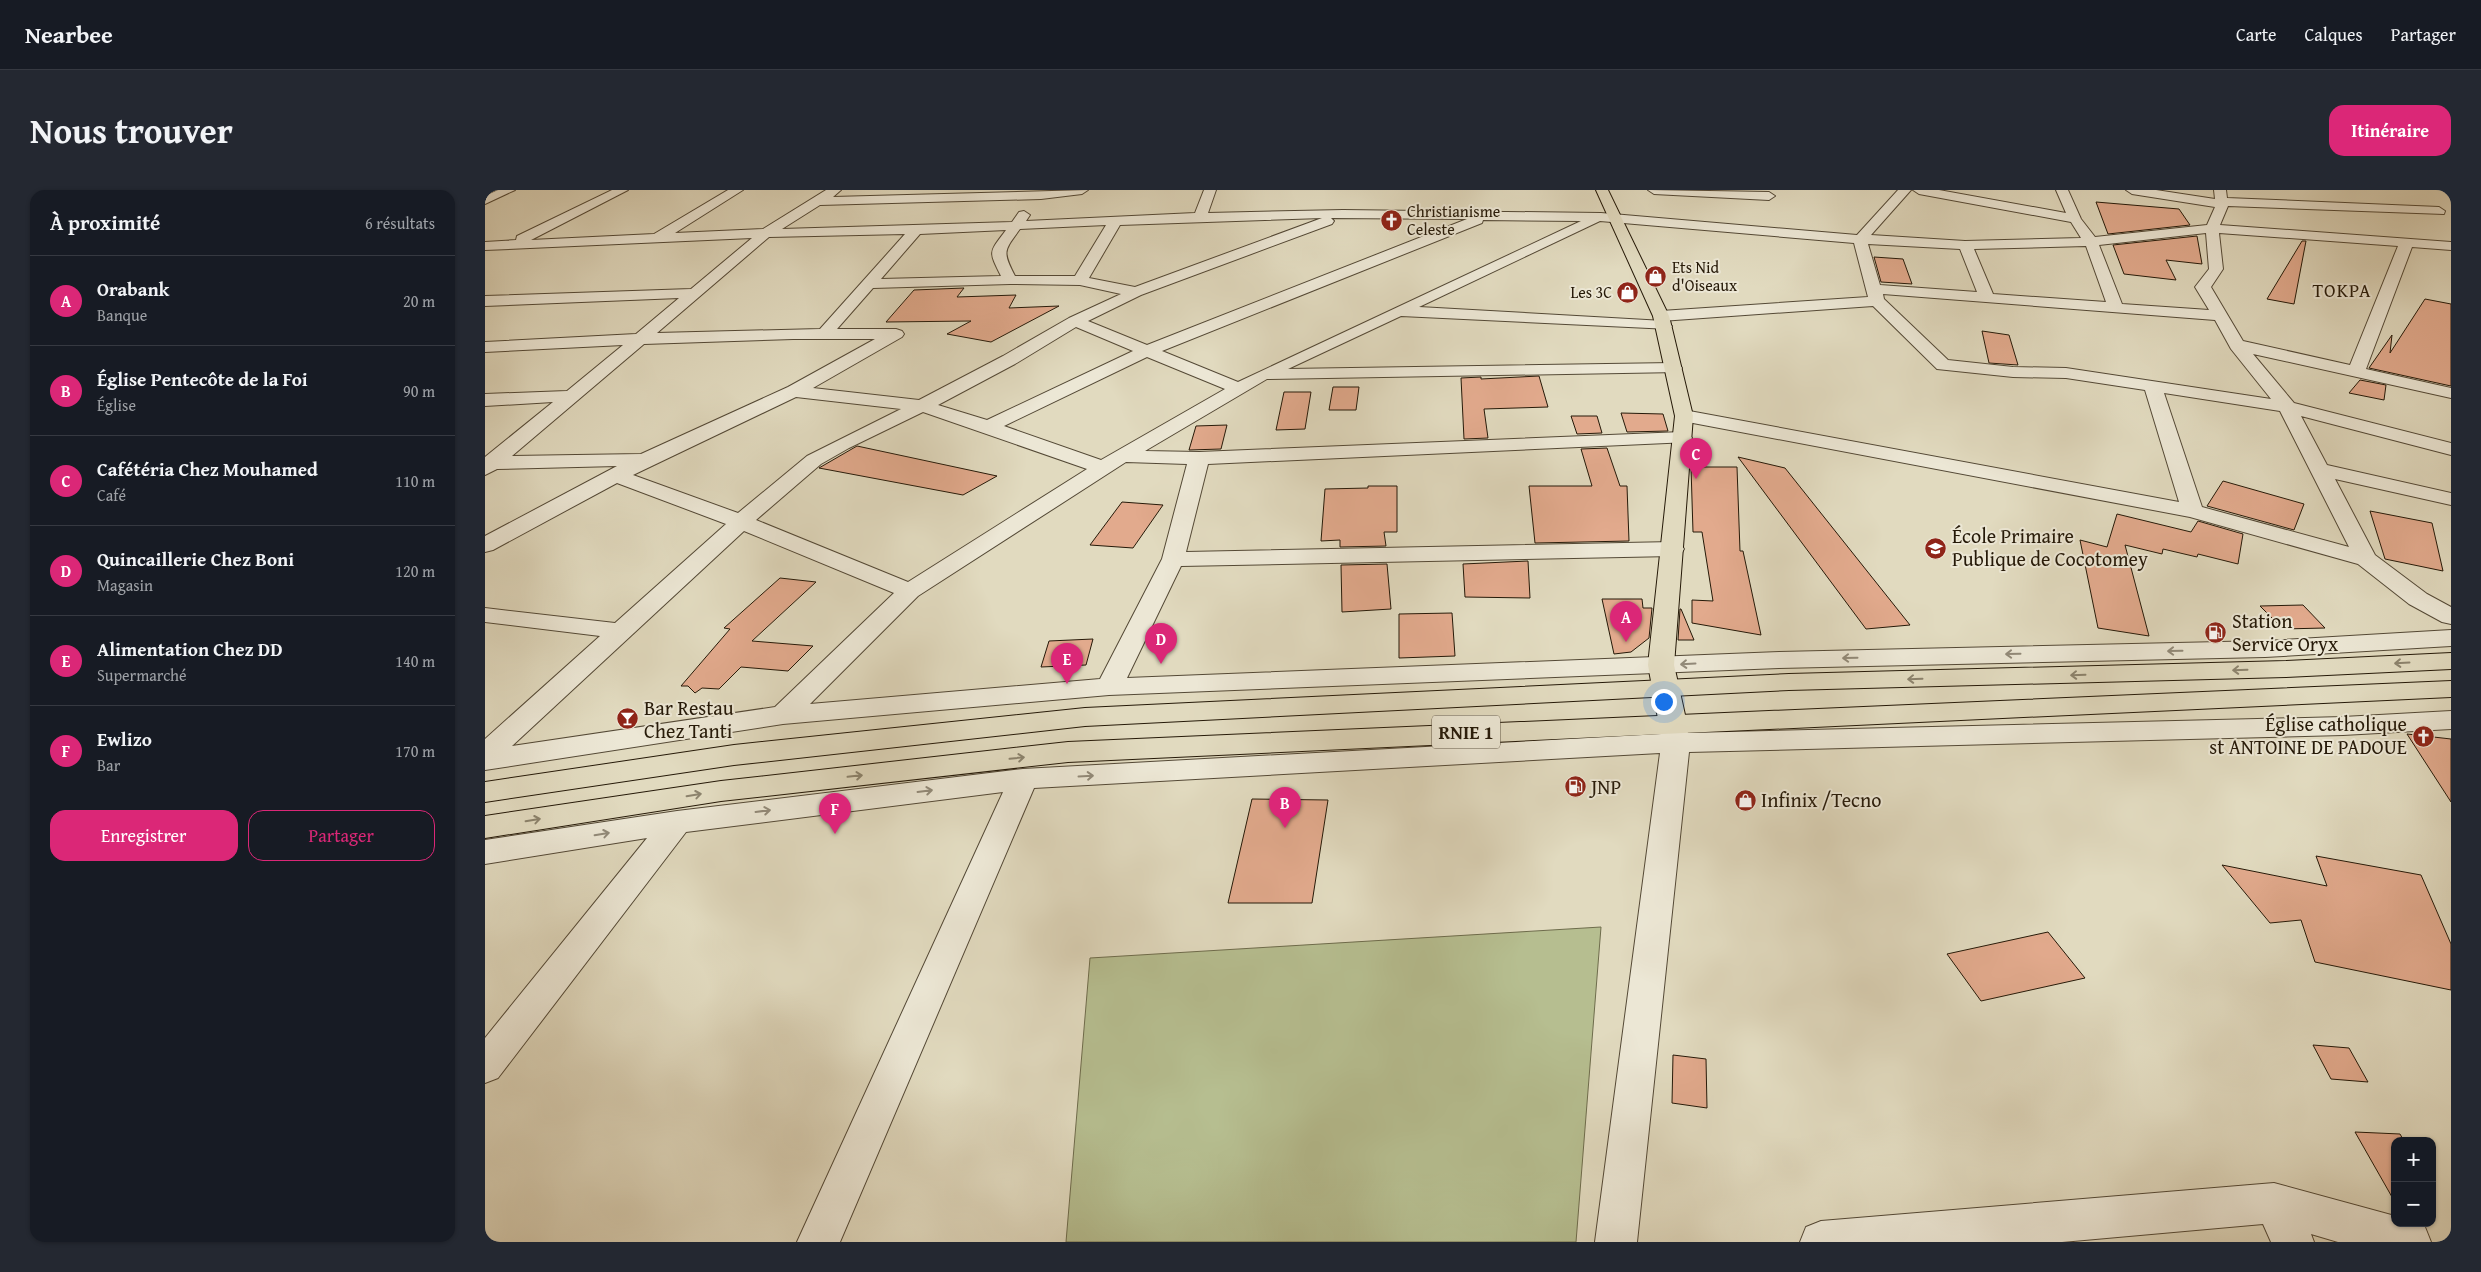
<!DOCTYPE html>
<html lang="fr">
<head>
<meta charset="utf-8">
<style>
	body { margin:0; font-family:"Gentium Book Plus",serif; background:#242831; color:#f1f3f6 }
	.controls { position:absolute; right:15px; bottom:15px; display:grid; overflow:hidden; border-radius:10px; box-shadow:0 1px 4px #0004 }
	.controls button { width:45px; height:45px; display:grid; place-items:center; padding:0; border:0; border-bottom:1px solid #363941; background:#171b24; color:#f1f3f6; font:25px sans-serif }
	.you { position:absolute; left:1178px; top:511px; width:18px; height:18px; margin:-12px; border:4px solid #fff; border-radius:50%; background:#1a73e8; box-shadow:0 0 0 8px #1a73e833 }
	.badge { display:grid; place-items:center; width:32px; height:32px; border-radius:50%; background:#db2777; color:#fff; font-size:16px; font-weight:700 }
	.pin { position:absolute; translate:-50% -41px; filter:drop-shadow(0 1px 2px #0008) }
	.pin::after { content:''; position:absolute; top:26px; width:18px; height:15px; background:inherit; clip-path:polygon(0 0,100% 0,50% 100%) }
	.list { margin:0; padding:0; list-style:none }
	h2 { display:flex; justify-content:space-between; align-items:center; height:65px; margin:0; padding:0 20px; font-size:21px }
	h2 small { font-size:16px; font-weight:400; color:#9ea1a6 }
	.list li { display:grid; grid-template-columns:32px 1fr auto; gap:15px; align-items:center; box-sizing:border-box; height:90px; padding:0 20px; border-top:1px solid #363941 }
	.list b { display:block; font-size:19px; white-space:nowrap }
	.list p { margin:0; font-size:16px; white-space:nowrap; color:#9ea1a6 }
	.list em { font-size:16px; font-style:normal; color:#9ea1a6 }
	.actions { display:flex; gap:10px; padding:15px 20px }
	.actions a { flex:1; padding:11px 0; border:1px solid #db2777; border-radius:15px; text-align:center; font-size:18px; color:#db2777 }
	.actions .main { background:#db2777; color:#fff }
	.map { position:relative; flex:none; width:1966px; height:1052px; overflow:hidden; border-radius:15px }
	header { display:flex; align-items:center; gap:30px; box-sizing:border-box; height:70px; padding:0 25px; background:#171b24; border-bottom:1px solid #363941 }
	header strong { font-size:24px }
	nav { display:flex; gap:28px; margin-inline-start:auto; font-size:18px }
	.intro { display:flex; align-items:center; justify-content:space-between; box-sizing:border-box; height:120px; padding:0 30px }
	h1 { margin:0; font-size:35px }
	.button { padding:12px 22px; border-radius:15px; background:#db2777; color:#fff; font-size:18px; font-weight:700 }
	main { display:flex; gap:30px; padding:0 30px }
	aside { flex:1; background:#171b24; border-radius:15px; box-shadow:0 1px 4px #0004 }
	.map>svg:first-child { display:block }
	.green { fill:#b6be90; stroke:#6e6c4c }
	.building { fill:#e2aa8d; stroke:#251908 }
	.lines { fill:none; stroke-linecap:round; stroke-linejoin:round }
	.minor-casing { stroke:#544936; stroke-width:2 }
	.major-casing { stroke:#251908; stroke-width:2 }
	.highway-casing { stroke:#251908; stroke-width:2 }
	.minor { fill:#ece7d5; fill-rule:evenodd }
	.major { fill:#e1dabf; fill-rule:evenodd }
	.highway { fill:#e1dabf; fill-rule:evenodd }
	.oneway { stroke:#928a79 }
	.oneway2 { stroke:#8c836d }
	.labels { text-anchor:middle; stroke-width:4; stroke-linejoin:round; paint-order:stroke }
	.far-poi-label { font-size:16px; fill:#251908; stroke:#ece7d5; text-anchor:start }
	.far-quarter-label { font-size:19px; letter-spacing:1px; fill:#251908; stroke:#ece7d5 }
	.shield { fill:#ece7d5; stroke:#615746; stroke-width:1 }
	.shield-label { font-size:19px; font-weight:bold; fill:#251908 }
	.poi-label { font-size:20px; fill:#251908; stroke:#ece7d5; text-anchor:start }
</style>
</head>
<body>
<header>
<strong>Nearbee</strong>
<nav><a>Carte</a><a>Calques</a><a>Partager</a></nav>
</header>
<div class="intro"><h1>Nous trouver</h1><a class="button">Itinéraire</a></div>
<main>
<aside>
<h2>À proximité<small>6 résultats</small></h2>
<ul class="list">
<li><span class="badge">A</span><div><b>Orabank</b><p>Banque</p></div><em>20 m</em></li>
<li><span class="badge">B</span><div><b>Église Pentecôte de la Foi</b><p>Église</p></div><em>90 m</em></li>
<li><span class="badge">C</span><div><b>Cafétéria Chez Mouhamed</b><p>Café</p></div><em>110 m</em></li>
<li><span class="badge">D</span><div><b>Quincaillerie Chez Boni</b><p>Magasin</p></div><em>120 m</em></li>
<li><span class="badge">E</span><div><b>Alimentation Chez DD</b><p>Supermarché</p></div><em>140 m</em></li>
<li><span class="badge">F</span><div><b>Ewlizo</b><p>Bar</p></div><em>170 m</em></li>
</ul>
<div class="actions"><a class="main">Enregistrer</a><a>Partager</a></div>
</aside>
<div class="map">
<svg width="1966" height="1052" viewBox="0 0 1966 1052">
	<rect width="100%" height="100%" fill="#e1dabf"/>
	<filter id="stains"><feTurbulence type="fractalNoise" baseFrequency=".004" numOctaves="4"/><feColorMatrix values="0 0 0 0 .2 0 0 0 0 .09 0 0 0 0 .02 0 0 0 .5 -.17"/></filter>
	<radialGradient id="worn" r=".72"><stop offset=".6" stop-color="#630" stop-opacity="0"/><stop offset="1" stop-color="#630" stop-opacity=".3"/></radialGradient>
	<path class="green" d="M1116,737L1091,1052H581L605,768Z"/>
	<g class="building">
		<path d="M1611,12L1694,19L1705,35L1623,44Z"/>
		<path d="M1712,46L1717,74L1681,70L1691,90L1639,84L1628,55Z"/>
		<path d="M1817,51H1821L1809,114L1782,109Z"/>
		<path d="M1389,67L1418,69L1427,94L1396,92Z"/>
		<path d="M479,98L472,107L531,105L524,118L574,116L506,152L462,144L486,131L401,132L429,100Z"/>
		<path d="M1940,109L1966,114V196L1884,178L1907,145L1905,163Z"/>
		<path d="M1497,141L1524,145L1533,175L1504,173Z"/>
		<path d="M1054,186L1063,217L999,219L1003,248L979,249L976,188L996,187V189Z"/>
		<path d="M1875,190L1901,195L1899,210L1864,203Z"/>
		<path d="M848,197H874L871,220H844Z"/>
		<path d="M799,202H826L820,239L791,240Z"/>
		<path d="M1136,223L1178,224L1183,241L1142,242Z"/>
		<path d="M1086,226H1112L1117,243L1092,244Z"/>
		<path d="M742,235L736,259L704,260L711,236Z"/>
		<path d="M372,256L512,286L478,305L334,278Z"/>
		<path d="M1122,258L1135,296H1142L1144,351L1050,353L1044,296H1107L1096,259Z"/>
		<path d="M1253,267L1300,278L1425,435L1381,439Z"/>
		<path d="M1206,277H1252L1255,361H1258L1276,445L1207,433V410L1228,411L1217,342H1208Z"/>
		<path d="M1738,291L1819,314L1809,340L1722,316Z"/>
		<path d="M883,296H912V342H899L901,356L855,357V350L836,351L840,299L883,298Z"/>
		<path d="M637,312L678,315L648,358L605,355Z"/>
		<path d="M1885,321L1947,333L1958,381L1900,369Z"/>
		<path d="M1632,324L1706,342L1713,331L1758,344L1753,374L1713,364L1712,367L1678,359L1677,364L1640,355L1664,446L1613,438L1595,350L1622,357Z"/>
		<path d="M1043,371L1045,408L980,407L978,374Z"/>
		<path d="M902,374L906,419L857,422L856,375Z"/>
		<path d="M295,388L331,392L267,451L328,456L303,481L256,477L234,499L217,498L210,503L203,496H196L245,439L239,438Z"/>
		<path d="M1117,409H1157L1158,418H1167L1164,448L1146,462L1129,464Z"/>
		<path d="M1818,415L1840,438L1798,439L1775,416Z"/>
		<path d="M1195,419H1196L1209,450H1193Z"/>
		<path d="M967,423L970,466L914,468V424Z"/>
		<path d="M608,449L601,475L556,477L564,451Z"/>
		<path d="M1922,544L1966,549V612Z"/>
		<path d="M767,609L843,610L827,713H743Z"/>
		<path d="M1831,666L1936,685L1966,754V800L1830,772L1816,730L1785,733L1737,675L1842,696Z"/>
		<path d="M1563,742L1600,788L1496,811L1462,764Z"/>
		<path d="M1828,855L1864,858L1883,892L1846,889Z"/>
		<path d="M1188,865L1221,869L1222,918L1187,913Z"/>
		<path d="M1870,942L1915,944L1919,951H1910V1007H1907Z"/>
	</g>
	<g class="lines">
		<defs>
			<g id="minor">
				<path d="M13,0H30L0,14V6Z"/>
				<path d="M127,0H143L46,50L169,44L243,0H258L190,43L278,39L341,0H356L348,7L603,0L597,4L556,9L335,15L297,39L527,32L534,22L539,21L545,25L541,31L710,23L719,0H731L723,23L858,20L1116,23L1372,45L1413,0H1426L1386,45L1480,51L1596,48L1586,32L1434,4L1428,0H1454L1581,23L1571,0H1583L1596,29L1610,47L1722,35L1730,17L1647,4L1641,0H1671L1730,9L1729,0H1741L1742,8L1954,17L1960,21L1959,24L1743,16L1735,35L1966,52V60L1927,57L1881,179L1966,198V208L1768,164L1809,213L1966,253V265L1816,226L1842,275L1966,303V315L1850,289L1890,365L1942,404L1966,417V434L1957,432L1924,414L1873,374L1705,327L1192,230L1190,226L1192,222L1199,220L1694,312L1660,200L1581,188L1528,187L1452,179L1388,116L1176,131L1168,126L1176,121L1383,107L1369,53L1115,31L934,117L1179,131L1187,136L1185,139L916,126L803,179L1188,173L1194,174L1197,178L1194,182L782,189L660,261L714,262L1197,242L1204,244L1207,248L1204,252L723,274L701,362L1188,352L1196,354L1199,359L1196,364L1188,366L696,376L642,488L1294,462L1780,451L1966,440V456L1780,467L1294,478L624,505L298,534L0,580V549L115,446L0,432V418L130,433L241,334L132,293L8,360L0,362V346L132,276L12,279L0,285V267L68,212L0,216V204L82,201L138,155L0,162V152L151,144L194,108L0,116V106L206,99L267,48L0,60V52L31,50L32,46ZM837,28L650,97L604,88L635,35ZM846,28L982,29L662,155L603,131L656,105L847,34L849,31ZM998,30L1096,31L753,192L677,161L997,33ZM621,35L590,86H530C517,61 519,61 535,39ZM521,40C504,63 503,60 516,86L396,89L435,44ZM1721,43L1724,79L1710,97L1724,120L1637,114L1614,55ZM1734,43L1913,56L1865,175L1758,151L1726,97L1738,79ZM420,44L335,139L172,143L284,47ZM1383,54L1475,59L1492,102L1395,95ZM1601,56L1621,112L1508,104L1489,59ZM525,94L595,95L636,104L584,128L518,166L434,210L328,198L417,147L419,144L417,141L411,139H352L388,98ZM1398,104L1730,130L1746,159L1786,209L1581,178L1528,177L1463,170L1399,109ZM591,137L648,161L502,230L453,215L530,174ZM308,149H390L303,197L156,264L27,266L159,154ZM662,167L740,199L616,270L519,236ZM1679,203L1795,221L1864,357L1717,317ZM311,207L416,219L322,266L253,323L148,285ZM438,222L602,279L423,392L271,330L336,274L364,258ZM641,272L702,274L677,369L615,489L325,514L433,406ZM259,341L409,403L290,517L27,556Z"/>
				<path d="M1163,0L1284,2L1290,6L1284,10L1169,4Z"/>
				<path d="M1966,521V539L1858,545L1204,562L1152,1052H1110L1175,563L549,598L355,1052H312L518,602L201,642L13,888L0,893V848L162,648L0,674V650L192,621L538,579L1176,544L1174,535L1178,529L1188,526L1198,529L1203,543L1858,527Z"/>
				<path d="M1789,993L1910,1026V1033H1931L1940,1037L1946,1052H1853L1826,1044L1829,1052H1786L1778,1034L1577,1052H1315L1321,1037L1336,1031Z"/>
			</g>
			<path id="major" d="M1111,0H1123L1184,126L1208,226L1189,475L1202,534L1198,540L1188,543L1178,540L1174,534L1163,475L1190,226L1168,126Z"/>
			<g id="highway">
				<path d="M1966,463V479L1801,487L1304,500L600,536L249,575L0,612V592L249,555L600,518L1304,484L1801,471Z"/>
				<path d="M1966,491V507L583,572L236,611L0,648V626L236,591L583,552Z"/>
			</g>
		</defs>
		<use href="#minor" class="minor-casing"/>
		<use href="#major" class="major-casing"/>
		<use href="#highway" class="highway-casing"/>
		<use href="#minor" class="minor"/>
		<use href="#major" class="major"/>
		<use href="#highway" class="highway"/>
	</g>
	<defs><path id="oneway-shaft" d="M-6 0H5M1.5-3L5.5 0L1.5 3" fill="none" stroke-width="1.6" stroke-linecap="round" stroke-linejoin="round" transform="scale(1.25)"/></defs>
	<g class="oneway">
		<use href="#oneway-shaft" transform="translate(1690 461) rotate(179)"/>
		<use href="#oneway-shaft" transform="translate(1528 464) rotate(179)"/>
		<use href="#oneway-shaft" transform="translate(1365 468) rotate(179)"/>
		<use href="#oneway-shaft" transform="translate(1203 474) rotate(177)"/>
		<use href="#oneway-shaft" transform="translate(601 586) rotate(-3)"/>
		<use href="#oneway-shaft" transform="translate(440 601) rotate(-7)"/>
		<use href="#oneway-shaft" transform="translate(278 621) rotate(-7)"/>
		<use href="#oneway-shaft" transform="translate(117 644) rotate(-9)"/>
	</g>
	<g class="oneway2">
		<use href="#oneway-shaft" transform="translate(1917 473) rotate(177)"/>
		<use href="#oneway-shaft" transform="translate(1755 480) rotate(178)"/>
		<use href="#oneway-shaft" transform="translate(1593 485) rotate(178)"/>
		<use href="#oneway-shaft" transform="translate(1430 489) rotate(178)"/>
		<use href="#oneway-shaft" transform="translate(532 568) rotate(-6)"/>
		<use href="#oneway-shaft" transform="translate(370 586) rotate(-6)"/>
		<use href="#oneway-shaft" transform="translate(209 605) rotate(-9)"/>
		<use href="#oneway-shaft" transform="translate(48 630) rotate(-9)"/>
	</g>
	<defs>
		<symbol id="church-disc" viewBox="-11 -11 22 22"><circle r="9.5" fill="#8f2418" stroke="#ece7d5"/><path d="M-1.2-6h2.4v3.5h3.3v2.4h-3.3V6h-2.4V-.1h-3.3v-2.4h3.3Z" fill="#fff"/></symbol>
		<symbol id="shop-disc" viewBox="-11 -11 22 22"><circle r="9.5" fill="#8f2418" stroke="#ece7d5"/><path d="M-5-2.5h2.3a2.7 3.5 0 0 1 5.4 0H5L5.5 6h-11ZM-1.5-2.5h3a1.5 2.3 0 0 0-3 0Z" fill="#fff"/></symbol>
		<symbol id="school-disc" viewBox="-11 -11 22 22"><circle r="9.5" fill="#8f2418" stroke="#ece7d5"/><path d="M0-5L7-2L0 1L-7-2ZM-4 1L0 2.5L4 1V4Q0 6-4 4Z" fill="#fff"/></symbol>
		<symbol id="fuel-disc" viewBox="-11 -11 22 22"><circle r="9.5" fill="#8f2418" stroke="#ece7d5"/><path d="M-5.5-6h7V0h2V4h1.3V-2.5L3-4.5l.8-.8L6-3V5H2.5V1h-1V6h-7ZM-4.2-4.7v3.2H.2V-4.7Z" fill="#fff"/></symbol>
		<symbol id="bar-disc" viewBox="-11 -11 22 22"><circle r="9.5" fill="#8f2418" stroke="#ece7d5"/><path d="M-6-5H6L.8 .8V4.5H3.5V6h-7V4.5H-.8V.8Z" fill="#fff"/></symbol>
	</defs>
	<g fill-rule="evenodd">
		<use href="#church-disc" x="894" y="18" width="25" height="25"/>
		<use href="#shop-disc" x="1158" y="74" width="25" height="25"/>
		<use href="#shop-disc" x="1130" y="90" width="25" height="25"/>
		<use href="#school-disc" x="1438" y="346" width="25" height="25"/>
		<use href="#fuel-disc" x="1718" y="430" width="25" height="25"/>
		<use href="#bar-disc" x="130" y="516" width="25" height="25"/>
		<use href="#church-disc" x="1926" y="534" width="25" height="25"/>
		<use href="#fuel-disc" x="1078" y="584" width="25" height="25"/>
		<use href="#shop-disc" x="1248" y="598" width="25" height="25"/>
	</g>
	<g class="labels">
		<g class="far-poi-label">
			<text x="922" y="27">Christianisme<tspan x="922" dy="18">Celeste</tspan></text>
			<text x="1187" y="83">Ets Nid<tspan x="1187" dy="18">d'Oiseaux</tspan></text>
			<text x="1127" y="108" text-anchor="end">Les 3C</text>
		</g>
		<g class="far-quarter-label">
			<text x="1857" y="107">TOKPA</text>
		</g>
		<rect class="shield" x="947" y="525.5" width="68" height="33" rx="4"/>
		<g class="shield-label">
			<text x="981" y="549">RNIE 1</text>
		</g>
		<g class="poi-label">
			<text x="1467" y="353">École Primaire<tspan x="1467" dy="23">Publique de Cocotomey</tspan></text>
			<text x="1747" y="438">Station<tspan x="1747" dy="23">Service Oryx</tspan></text>
			<text x="159" y="525">Bar Restau<tspan x="159" dy="23">Chez Tanti</tspan></text>
			<text x="1922" y="541" text-anchor="end">Église catholique<tspan x="1922" dy="23">st ANTOINE DE PADOUE</tspan></text>
			<text x="1106" y="604">JNP</text>
			<text x="1276" y="617">Infinix /Tecno</text>
		</g>
	</g>
	<rect width="100%" height="100%" filter="url(#stains)"/>
	<rect width="100%" height="100%" fill="url(#worn)"/>
</svg>
<div class="controls">
<button>+</button>
<button>−</button>
</div>
<div class="you"></div>
<div class="pin badge" style="left:1141px;top:452px">A</div>
<div class="pin badge" style="left:800px;top:638px">B</div>
<div class="pin badge" style="left:1211px;top:289px">C</div>
<div class="pin badge" style="left:676px;top:474px">D</div>
<div class="pin badge" style="left:582px;top:494px">E</div>
<div class="pin badge" style="left:350px;top:644px">F</div>
</div>
</main>
</body>
</html>
